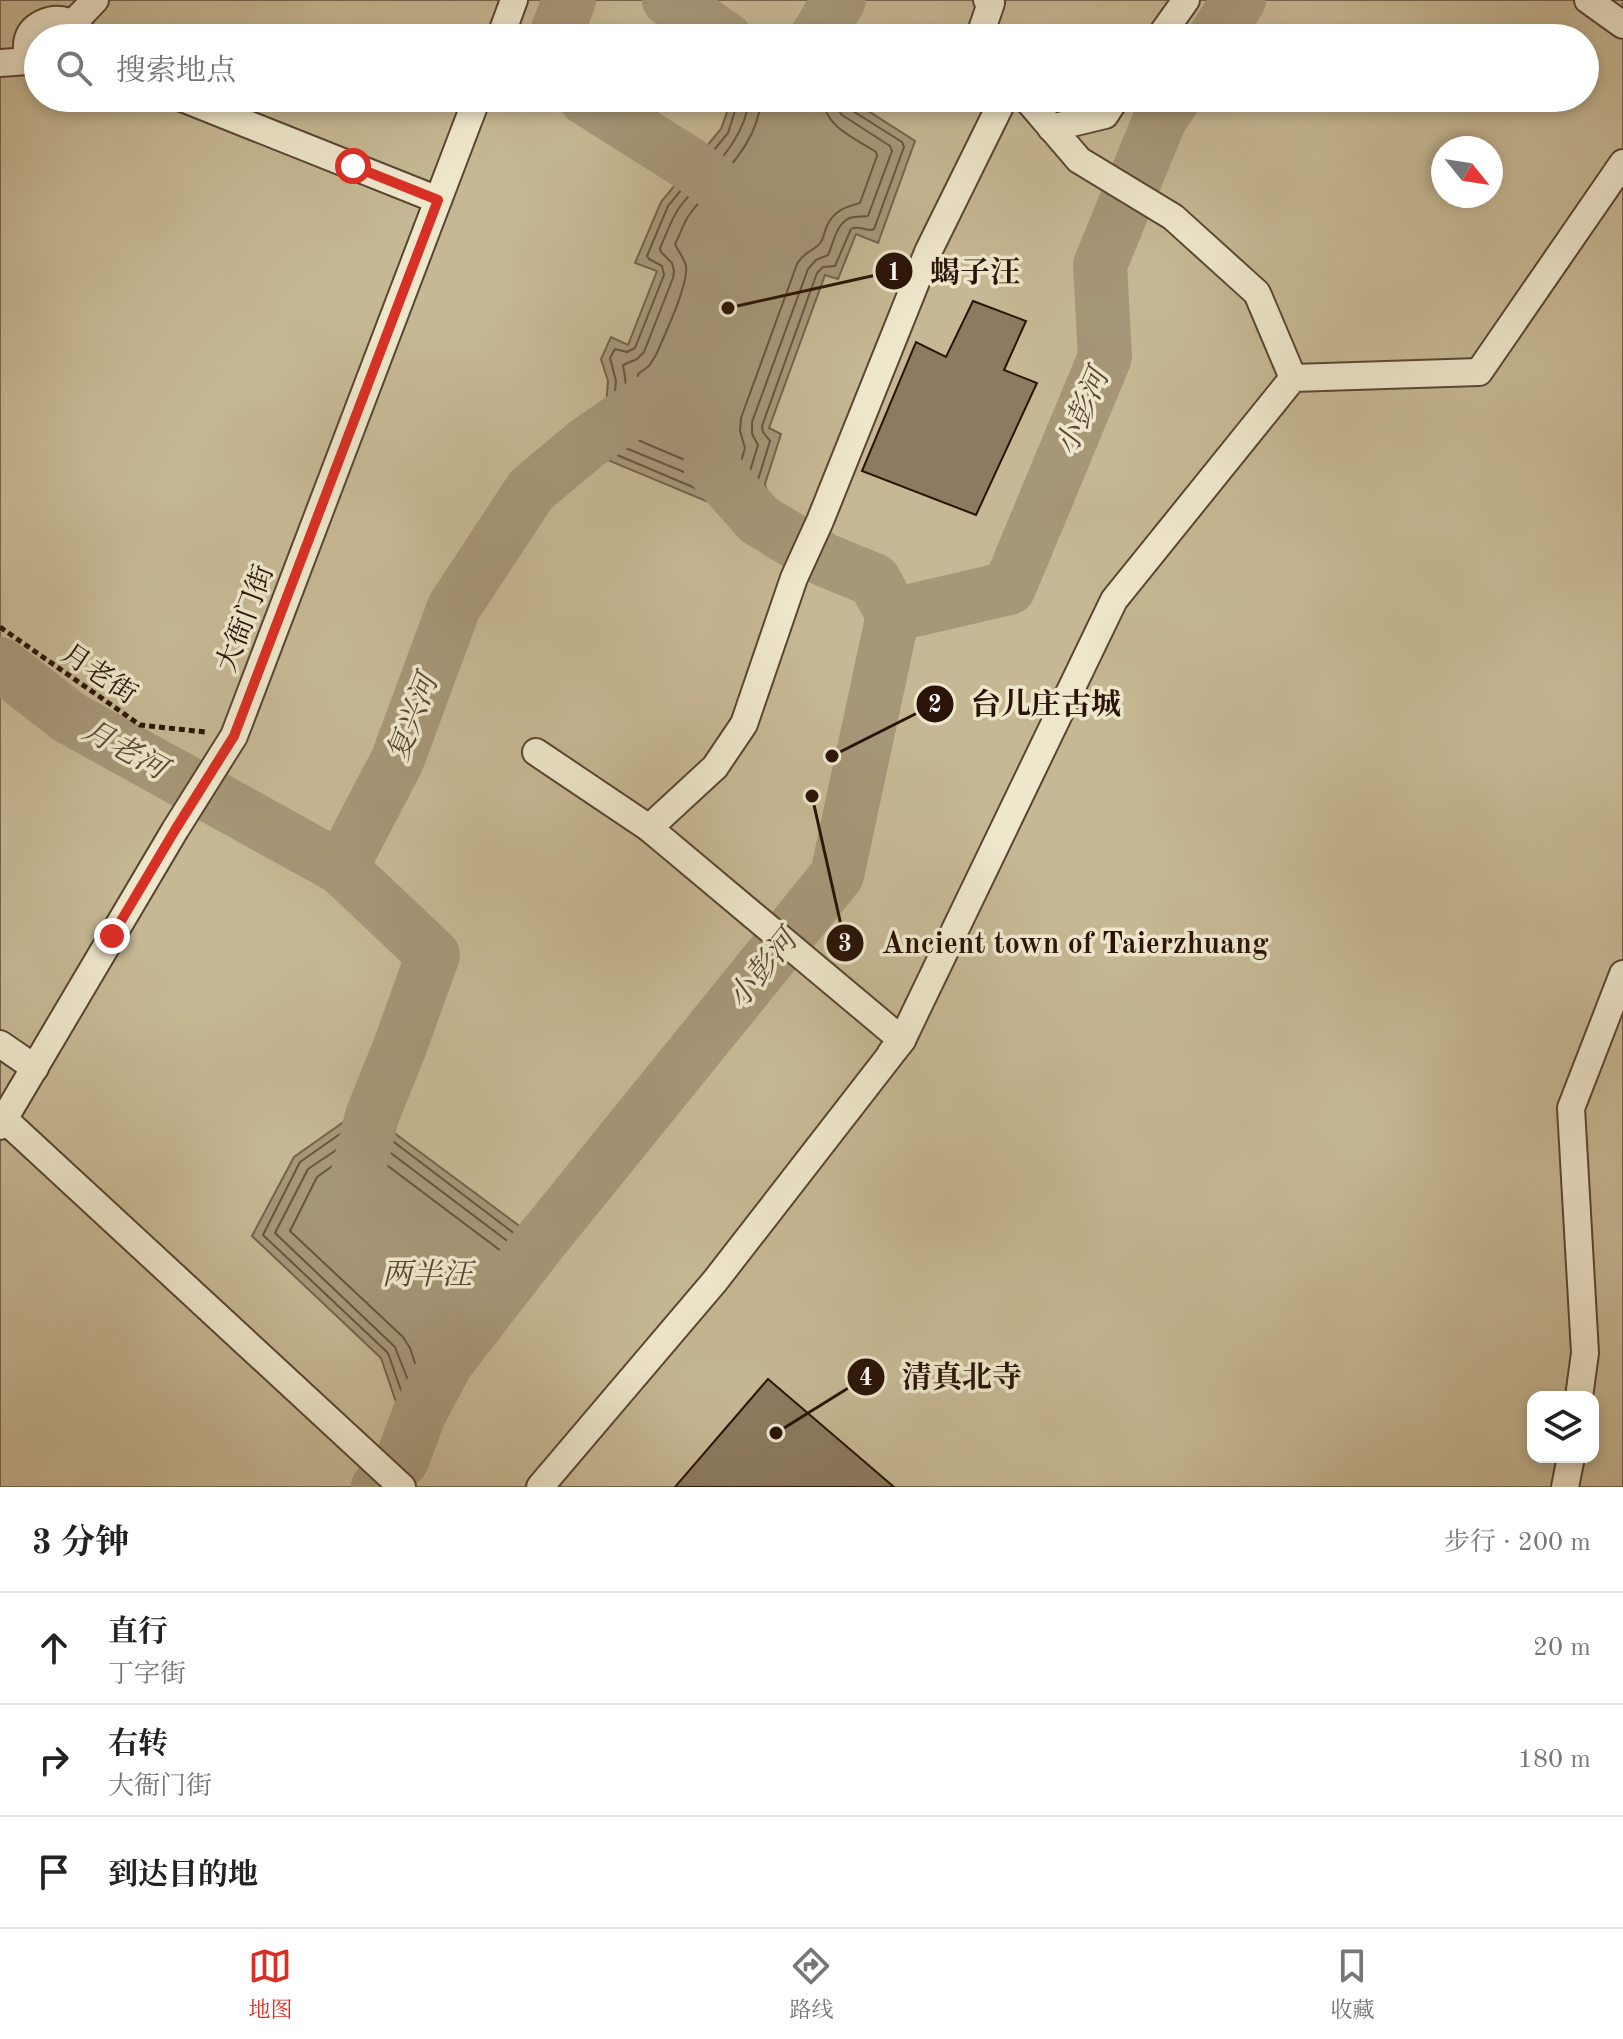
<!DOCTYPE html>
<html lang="zh">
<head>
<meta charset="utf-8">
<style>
	body { margin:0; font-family:"Old Standard TT","Noto Serif SC",serif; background:#f2f2f2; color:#222 }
	.controls { position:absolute; right:24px; bottom:24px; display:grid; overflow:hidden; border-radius:16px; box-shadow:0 4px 12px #0003 }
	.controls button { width:72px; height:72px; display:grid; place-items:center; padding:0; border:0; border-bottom:2px solid #e0e0e0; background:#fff; color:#222; font:40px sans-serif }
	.compass { position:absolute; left:1431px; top:136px; width:72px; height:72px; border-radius:50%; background:#fff; box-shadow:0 4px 12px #0003; rotate:120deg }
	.stop { position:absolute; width:24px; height:24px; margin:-18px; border:6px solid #d93025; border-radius:50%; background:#fff }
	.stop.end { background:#d93025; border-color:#fff; box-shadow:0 2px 8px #0008 }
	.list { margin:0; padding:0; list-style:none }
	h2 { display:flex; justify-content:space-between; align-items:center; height:104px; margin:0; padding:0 32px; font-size:34px }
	h2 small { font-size:26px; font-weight:400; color:#767676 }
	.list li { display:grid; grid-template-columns:52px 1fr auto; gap:24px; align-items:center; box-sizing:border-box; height:112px; padding:0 32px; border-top:2px solid #e0e0e0 }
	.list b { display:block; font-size:30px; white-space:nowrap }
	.list p { margin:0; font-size:26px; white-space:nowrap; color:#767676 }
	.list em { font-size:26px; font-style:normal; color:#767676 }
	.icon { flex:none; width:44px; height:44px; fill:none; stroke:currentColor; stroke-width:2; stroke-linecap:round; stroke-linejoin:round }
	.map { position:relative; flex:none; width:1623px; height:1487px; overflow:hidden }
	.search { position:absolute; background:#fff; box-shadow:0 4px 12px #0003; left:24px; right:24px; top:24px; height:88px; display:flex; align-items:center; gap:20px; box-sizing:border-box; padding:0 28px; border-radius:44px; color:#767676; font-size:30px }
	.sheet { height:440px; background:#fff }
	nav { display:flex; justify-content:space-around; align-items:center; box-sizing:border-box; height:112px; border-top:2px solid #e0e0e0; background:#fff; font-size:22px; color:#767676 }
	nav a { display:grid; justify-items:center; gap:4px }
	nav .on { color:#d93025 }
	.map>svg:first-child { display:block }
	.green { fill:#c6b894; stroke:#78664e; stroke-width:2; fill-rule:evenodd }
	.water { fill:#a69778; stroke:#74634b; stroke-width:2 }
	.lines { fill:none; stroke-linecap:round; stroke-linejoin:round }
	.shore { stroke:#685640; stroke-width:2 }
	.river { stroke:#a69778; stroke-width:54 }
	.building { fill:#8c7b60; stroke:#2a1408; stroke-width:2 }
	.street-casing { stroke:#594632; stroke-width:30 }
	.path { stroke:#2a1408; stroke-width:5; stroke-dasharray:6 4; stroke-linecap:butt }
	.street { stroke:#efe7cc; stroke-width:26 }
	.route { stroke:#d93025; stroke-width:10 }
	.labels { text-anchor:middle; stroke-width:7; stroke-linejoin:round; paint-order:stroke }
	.street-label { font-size:28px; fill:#2a1408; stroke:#efe7cc }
	.water-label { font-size:30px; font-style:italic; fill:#5c4835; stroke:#efe7cc }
	.leader { fill:none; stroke:#2a1408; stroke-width:3 }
	.callout-dot { fill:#2a1408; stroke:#efe7cc; stroke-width:3 }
	.mark-label { font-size:24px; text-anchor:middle; font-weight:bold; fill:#fff }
	.callout-label { font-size:30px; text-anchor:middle; font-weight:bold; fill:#2a1408; stroke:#efe7cc; stroke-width:7; stroke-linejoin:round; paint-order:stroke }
</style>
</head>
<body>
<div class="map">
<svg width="1623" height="1487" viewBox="0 0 1623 1487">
	<rect width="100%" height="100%" fill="#e6dab1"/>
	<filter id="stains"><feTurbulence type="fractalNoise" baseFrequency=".0025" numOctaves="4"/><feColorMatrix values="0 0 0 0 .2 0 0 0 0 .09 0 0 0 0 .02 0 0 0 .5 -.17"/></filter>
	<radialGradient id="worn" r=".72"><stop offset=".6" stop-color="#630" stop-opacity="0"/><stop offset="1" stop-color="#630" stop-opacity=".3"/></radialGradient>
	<path class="green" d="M0,0H1623V1487H0ZM38,38H1585V98H38ZM1443,148H1491V196H1443ZM1533,1397H1593V1457H1533Z"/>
	<g class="water">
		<path d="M732,98H848L915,141L878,243L856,234L838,279L825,275L769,428L781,434L765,484L772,511L737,532L711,503L598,456L572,429L605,418L608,381L601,359L611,337L628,345L657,271L635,263L661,202L721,129Z"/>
		<path d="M362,1109L557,1254L468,1377L444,1422L396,1402L381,1358L252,1236L294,1157Z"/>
	</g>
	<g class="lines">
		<g class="shore">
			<path d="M739,98L728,133L668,206L647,256L649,259L662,266L664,275L635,348L627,352L615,349L610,358L616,381L612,421C607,429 594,427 590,434L603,449L714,496L740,521L762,507L757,483L770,441L763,432L762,426L817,273L823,267L835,266L851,229C860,224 866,233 874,229L904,147L902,142L848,108L845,98"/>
			<path d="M749,98C746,143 704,175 679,208C671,220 666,235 660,248L661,252L672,263L674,271L673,278L644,352L637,359L623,365C626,381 629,408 622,424C619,430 613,434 609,439L611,442L718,486L741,508L751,502L747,481L758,445L752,434V422L808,269L816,260L828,255C834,242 837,219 854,217C859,216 863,217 868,216L892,151L890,146L842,115L836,107L835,98"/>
			<path d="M761,98C759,147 715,179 689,215C683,224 680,235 675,244C678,251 684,258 686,266C689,284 664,336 656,355L649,366L638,374L635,421L630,434L633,438L732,480L736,478L745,448L740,431L741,418L797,264C805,250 815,251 821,242C824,237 825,229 828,224C835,210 846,207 860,203L877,156L876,152C855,138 824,127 823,98"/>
			<path d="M360,1120H365L544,1256L461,1373L439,1410L403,1396L388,1353L263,1235L300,1162Z"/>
			<path d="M363,1132L530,1258L453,1367L435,1397L411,1388L395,1347L275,1233L308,1169Z"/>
			<path d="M359,1147L364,1148L513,1260L430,1382L420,1378L410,1348L403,1337L290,1231L317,1177Z"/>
		</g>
		<g class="river">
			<path d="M669,0L725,38"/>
			<path d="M555,38L569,0"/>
			<path d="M816,38L839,0"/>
			<path d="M1214,38L1239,0"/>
			<path d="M585,98L691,165L739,201"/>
			<path d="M710,465L759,520L825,560L874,580L893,615"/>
			<path d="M0,664L70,718L341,868"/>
			<path d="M354,1189L372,1116L399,1049L433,955L341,868L397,761L454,607L531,490L586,444L645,403"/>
			<path d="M378,1487L402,1460L420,1412L447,1362L540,1242L837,875L893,615L1009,588L1105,357L1100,265L1160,119L1174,98"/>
		</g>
	</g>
	<g class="building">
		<path d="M973,301L1026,321L1004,370L1037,383L976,515L862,471L916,342L946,357Z"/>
		<path d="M768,1379L894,1487H675Z"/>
	</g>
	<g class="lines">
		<defs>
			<g id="street">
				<path d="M1588,0L1623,25"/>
				<path d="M76,20L95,0"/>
				<path d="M500,38L514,0"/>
				<path d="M979,38L991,3L987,0"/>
				<path d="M1159,38L1186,0"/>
				<path d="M0,63L28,61"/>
				<path d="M38,70C0,27 71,0 84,38"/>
				<path d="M182,98L438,200"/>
				<path d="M1026,98L1079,160L1173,217L1257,293L1293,378"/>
				<path d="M1051,128L1105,115L1116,98"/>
				<path d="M536,752L649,828L902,1040L891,1053"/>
				<path d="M649,828L715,767L744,724L794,578L820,521L928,252L1004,98"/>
				<path d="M0,1044L35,1068"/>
				<path d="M4,1119L402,1487"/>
				<path d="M0,1126L175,830L234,736L477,98"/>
				<path d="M1579,1397L1585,1353L1571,1108L1623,974"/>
				<path d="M540,1487L715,1281L902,1040L1114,600L1293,378L1479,372L1623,163"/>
				<path d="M1565,1487L1571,1457"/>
			</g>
		</defs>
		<use href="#street" class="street-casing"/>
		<path class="path" d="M0,627L140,725L205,732"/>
		<use href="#street" class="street"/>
	</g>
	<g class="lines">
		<path class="route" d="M112,936L175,830L234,736L438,200L353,166"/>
	</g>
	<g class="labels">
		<g class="street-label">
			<text transform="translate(244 618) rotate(-69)" y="10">大衙门街</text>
			<text transform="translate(100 673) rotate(34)" y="10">月老街</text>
		</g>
		<g class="water-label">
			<text transform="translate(1082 412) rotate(-67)" y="10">小彭河</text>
			<text transform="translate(412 718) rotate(-69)" y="10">复兴河</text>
			<text transform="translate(125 749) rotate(29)" y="10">月老河</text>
			<text transform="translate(762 969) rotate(-51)" y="10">小彭河</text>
			<text x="427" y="1284">两半汪</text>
		</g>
	</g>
	<path class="leader" d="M728 308L894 271M832 756L935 704M812 796L845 943M776 1433L866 1377"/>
	<g class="callout-dot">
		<circle cx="728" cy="308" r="8"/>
		<circle cx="832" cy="756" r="8"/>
		<circle cx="812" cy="796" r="8"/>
		<circle cx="776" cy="1433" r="8"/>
		<circle cx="894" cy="271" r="20"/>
		<circle cx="935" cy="704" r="20"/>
		<circle cx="845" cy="943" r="20"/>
		<circle cx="866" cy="1377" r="20"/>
	</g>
	<g class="mark-label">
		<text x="894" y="280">1</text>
		<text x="935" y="712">2</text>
		<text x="845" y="951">3</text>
		<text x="866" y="1385">4</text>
	</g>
	<g class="callout-label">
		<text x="975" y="282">蝎子汪</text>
		<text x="1046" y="714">台儿庄古城</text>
		<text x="1075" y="953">Ancient town of Taierzhuang</text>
		<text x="962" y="1387">清真北寺</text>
	</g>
	<rect width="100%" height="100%" filter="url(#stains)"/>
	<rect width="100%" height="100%" fill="url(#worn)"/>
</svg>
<div class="controls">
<button><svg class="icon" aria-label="layers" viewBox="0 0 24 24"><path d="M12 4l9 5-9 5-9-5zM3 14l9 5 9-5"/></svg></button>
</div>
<svg class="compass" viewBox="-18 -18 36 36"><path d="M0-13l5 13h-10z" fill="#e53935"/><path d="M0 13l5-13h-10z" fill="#767676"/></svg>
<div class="stop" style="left:353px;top:166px"></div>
<div class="stop end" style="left:112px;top:936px"></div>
<div class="search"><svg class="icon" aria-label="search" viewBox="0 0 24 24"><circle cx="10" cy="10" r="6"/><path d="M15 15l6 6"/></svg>搜索地点</div>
</div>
<section class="sheet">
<h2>3 分钟<small>步行 · 200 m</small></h2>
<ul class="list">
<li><svg class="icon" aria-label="ahead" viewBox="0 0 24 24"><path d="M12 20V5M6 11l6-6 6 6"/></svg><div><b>直行</b><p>丁字街</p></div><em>20 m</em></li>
<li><svg class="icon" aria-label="right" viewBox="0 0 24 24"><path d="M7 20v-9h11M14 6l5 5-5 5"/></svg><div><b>右转</b><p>大衙门街</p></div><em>180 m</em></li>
<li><svg class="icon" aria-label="arrive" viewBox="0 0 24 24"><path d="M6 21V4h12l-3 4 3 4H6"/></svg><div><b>到达目的地</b></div></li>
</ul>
</section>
<nav>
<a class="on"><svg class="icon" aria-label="map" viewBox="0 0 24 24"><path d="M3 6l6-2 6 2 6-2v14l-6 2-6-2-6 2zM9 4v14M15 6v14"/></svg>地图</a>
<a><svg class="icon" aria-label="directions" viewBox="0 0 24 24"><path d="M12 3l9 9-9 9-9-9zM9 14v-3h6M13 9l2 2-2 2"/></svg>路线</a>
<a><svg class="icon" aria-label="saved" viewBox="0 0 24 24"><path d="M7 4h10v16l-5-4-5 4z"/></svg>收藏</a>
</nav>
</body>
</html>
